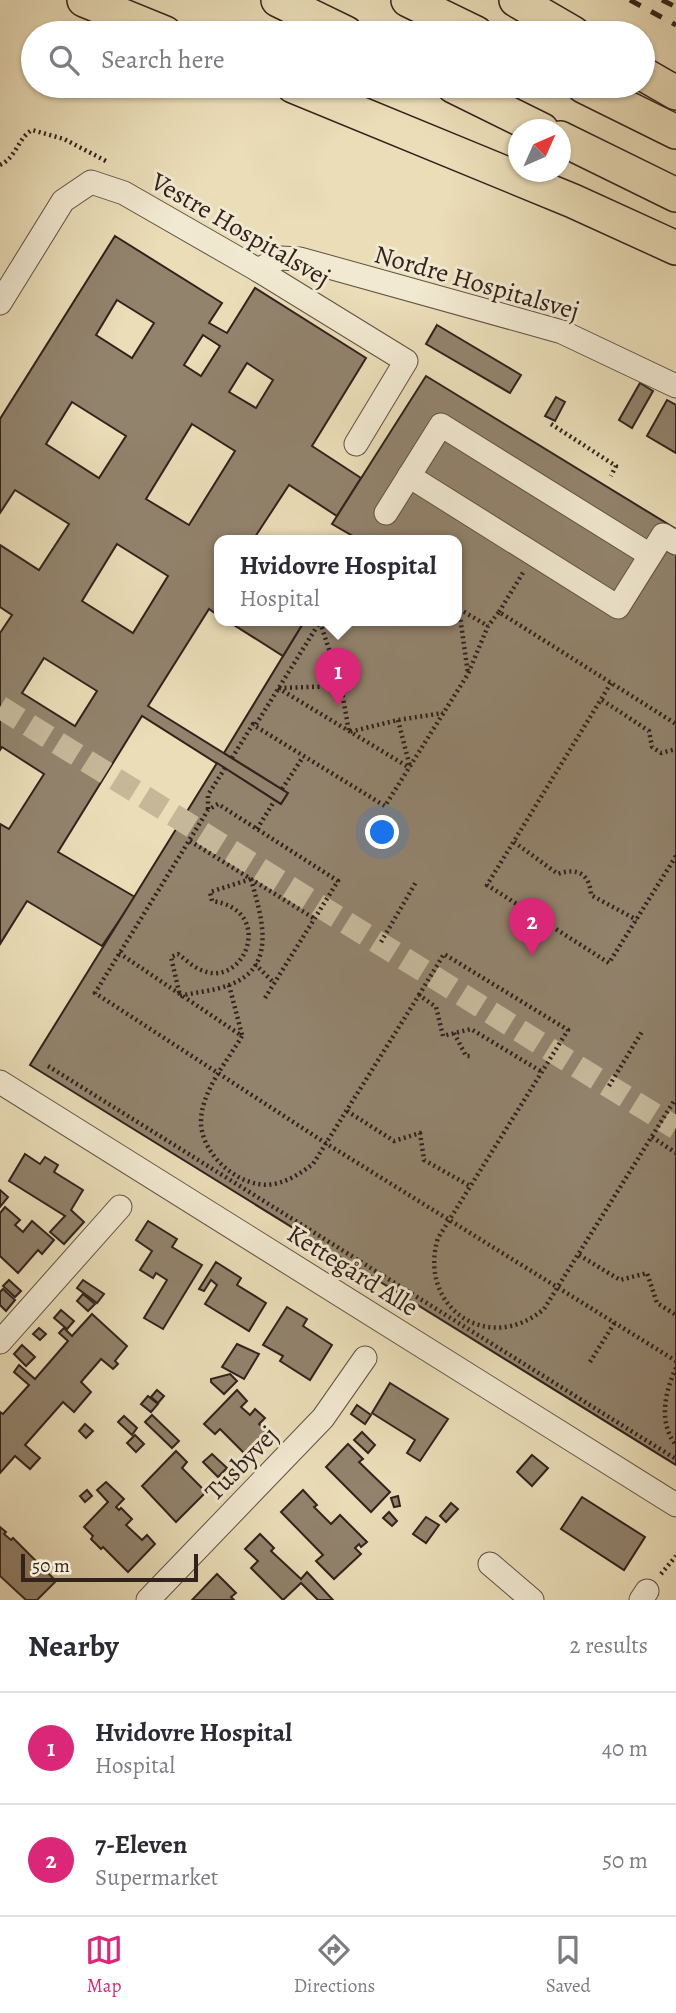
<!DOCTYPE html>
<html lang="en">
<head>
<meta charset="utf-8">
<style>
	body { margin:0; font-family:Alegreya,serif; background:#f7f7f7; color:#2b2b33 }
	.compass { position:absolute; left:508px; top:119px; width:63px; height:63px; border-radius:50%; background:#fff; box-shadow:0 2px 5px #0004; rotate:45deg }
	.scale { position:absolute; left:21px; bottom:18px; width:177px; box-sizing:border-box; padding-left:7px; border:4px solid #32221c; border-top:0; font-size:19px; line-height:24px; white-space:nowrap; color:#32221c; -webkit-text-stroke:5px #f1e9d1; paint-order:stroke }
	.you { position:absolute; left:383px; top:833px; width:24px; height:24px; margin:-18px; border:5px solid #fff; border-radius:50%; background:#1a73e8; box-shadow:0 0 0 10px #1a73e833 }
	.badge { display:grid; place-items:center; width:46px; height:46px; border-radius:50%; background:#db2777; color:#fff; font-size:23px; font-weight:700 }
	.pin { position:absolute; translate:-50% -58px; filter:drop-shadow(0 2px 4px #0008) }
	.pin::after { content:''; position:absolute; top:37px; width:24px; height:21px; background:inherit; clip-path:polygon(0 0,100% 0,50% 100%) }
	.popup { position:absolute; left:214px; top:535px; width:248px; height:91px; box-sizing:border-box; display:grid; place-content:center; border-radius:14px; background:#fff; filter:drop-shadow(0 2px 5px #0005); font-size:23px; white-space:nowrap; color:#7c7c81 }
	.popup b { font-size:26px; color:#2b2b33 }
	.popup::after { content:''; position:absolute; left:50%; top:100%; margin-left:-14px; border:14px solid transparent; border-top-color:#fff }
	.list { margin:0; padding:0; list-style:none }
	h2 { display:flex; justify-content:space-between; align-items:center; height:91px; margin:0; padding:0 28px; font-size:30px }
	h2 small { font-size:23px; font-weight:400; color:#7c7c81 }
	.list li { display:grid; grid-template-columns:46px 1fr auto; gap:21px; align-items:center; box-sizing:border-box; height:112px; padding:0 28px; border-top:2px solid #e1e1e2 }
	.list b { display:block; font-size:26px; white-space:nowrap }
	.list p { margin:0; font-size:23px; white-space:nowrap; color:#7c7c81 }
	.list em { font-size:23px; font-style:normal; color:#7c7c81 }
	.icon { flex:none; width:38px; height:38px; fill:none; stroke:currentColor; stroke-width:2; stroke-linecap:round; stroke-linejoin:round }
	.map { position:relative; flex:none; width:676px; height:1600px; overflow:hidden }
	.search { position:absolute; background:#fff; box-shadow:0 2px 5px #0004; left:21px; right:21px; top:21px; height:77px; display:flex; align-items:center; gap:18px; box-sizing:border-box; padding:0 24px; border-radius:38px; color:#7c7c81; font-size:26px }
	.sheet { height:315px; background:#fff }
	nav { display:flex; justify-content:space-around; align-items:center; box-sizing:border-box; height:98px; border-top:2px solid #e1e1e2; background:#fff; font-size:19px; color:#7c7c81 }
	nav a { display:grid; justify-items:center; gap:4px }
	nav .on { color:#db2777 }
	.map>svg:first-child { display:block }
	.building { fill:#92836d; stroke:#32221c; stroke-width:2; fill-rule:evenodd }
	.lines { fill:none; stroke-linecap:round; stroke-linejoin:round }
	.minor-tunnel { stroke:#c5b899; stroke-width:23; stroke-dasharray:23 11; stroke-linecap:butt }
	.minor-casing { stroke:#605143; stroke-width:25 }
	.highway-casing { stroke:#32221c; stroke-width:36 }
	.path { stroke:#32221c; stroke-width:4.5; stroke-dasharray:2 3.5; stroke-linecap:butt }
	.minor { stroke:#f1e9d1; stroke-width:23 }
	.highway { stroke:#eaddb8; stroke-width:33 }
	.rail { stroke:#32221c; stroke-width:5; stroke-dasharray:12 12; stroke-linecap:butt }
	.labels { text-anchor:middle; stroke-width:6; stroke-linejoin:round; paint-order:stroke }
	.street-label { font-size:26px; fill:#32221c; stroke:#f1e9d1 }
</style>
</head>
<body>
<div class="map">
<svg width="676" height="1600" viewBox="0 0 676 1600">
	<rect width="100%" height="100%" fill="#eaddb8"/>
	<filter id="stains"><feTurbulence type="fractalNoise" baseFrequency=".00286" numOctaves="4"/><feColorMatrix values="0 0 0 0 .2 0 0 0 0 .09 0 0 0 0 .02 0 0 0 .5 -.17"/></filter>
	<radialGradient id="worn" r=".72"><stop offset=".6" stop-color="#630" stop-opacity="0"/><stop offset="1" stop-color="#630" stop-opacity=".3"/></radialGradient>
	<g class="building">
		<path d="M115,236L222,303L209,323L227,333L255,288L366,358L312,446L361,478L337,516L289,485L253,540H219V616L209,609L148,706L288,793L281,804L142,716L58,852L135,897L102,946L27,901L0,944V824L9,829L44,774L2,747L0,750V633L12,615L0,607V545L39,570L69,524L15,490L0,513V419ZM117,300L154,323L132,358L96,335ZM203,335L220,346L201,376L184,365ZM247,363L273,380L256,408L229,392ZM72,402L126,436L99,478L46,444ZM192,424L235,451L189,525L146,499ZM117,544L168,576L133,633L82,601ZM44,658L97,691L75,726L22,693Z"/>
		<path d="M437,325L521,375L510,393L426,344Z"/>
		<path d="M426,376L676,529V1465L30,1065L217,763L281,804L288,793L224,753L305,620H457V540H355L356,538L332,524Z"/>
		<path d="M640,383L653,391L632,428L619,420Z"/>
		<path d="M556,397L565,402L555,421L545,416Z"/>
		<path d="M667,400L676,405V453L647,436Z"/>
		<path d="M226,620H305L283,656Z"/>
		<path d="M25,1154L40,1164L45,1157L58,1165L54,1172L83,1190L71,1210L84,1222L64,1244L50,1232L65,1216L9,1181Z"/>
		<path d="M0,1190L8,1197L0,1207Z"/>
		<path d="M5,1207L20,1220L15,1225L23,1232L32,1221L54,1240L42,1254L38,1250L18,1273L0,1256V1213Z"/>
		<path d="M148,1221L177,1239L172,1247L202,1265L163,1329L144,1318L167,1280L156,1273L153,1278L140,1270L152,1251L136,1240Z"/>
		<path d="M216,1262L241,1278L237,1285L266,1303L249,1331L205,1304L217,1285L211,1280L204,1291L199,1289Z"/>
		<path d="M9,1280L21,1291L15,1297L3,1286Z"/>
		<path d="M83,1280L104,1294L97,1303L77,1288Z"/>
		<path d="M3,1289L15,1300L6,1311L0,1305V1292Z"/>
		<path d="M83,1294L95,1304L88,1311L77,1301Z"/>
		<path d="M287,1307L307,1319L303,1326L332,1345L310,1380L280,1361L283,1356L263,1345Z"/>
		<path d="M61,1310L74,1321L67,1329L54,1318Z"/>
		<path d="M92,1314L127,1346L115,1361L118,1364L113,1369L101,1359L81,1382L91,1392L74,1412L63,1402L25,1445L40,1458L30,1469L15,1456L0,1473V1412L3,1414L29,1385L14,1372L19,1365L35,1379L68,1341L59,1333L64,1328L72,1336Z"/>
		<path d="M39,1328L46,1334L40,1340L33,1334Z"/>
		<path d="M237,1344L259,1354L244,1379L222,1367Z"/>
		<path d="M22,1345L35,1357L26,1366L14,1354Z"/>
		<path d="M230,1374L237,1381L224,1394L211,1382V1379Z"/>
		<path d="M390,1383L448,1419L420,1461L407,1453L415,1440L372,1413Z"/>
		<path d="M157,1390L164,1396L158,1403L151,1397Z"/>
		<path d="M237,1390L247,1401L241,1407L250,1415L255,1409L265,1418L259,1424L266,1431L244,1453L220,1429L215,1434L204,1424Z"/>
		<path d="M148,1396L158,1404L151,1412L141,1404Z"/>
		<path d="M357,1405L371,1415L365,1424L351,1414Z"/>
		<path d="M152,1415L179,1441L172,1448L145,1422Z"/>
		<path d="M124,1416L137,1428L132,1435L118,1422Z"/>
		<path d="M85,1424L93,1431L86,1438L79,1431Z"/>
		<path d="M362,1432L375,1445L368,1453L354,1440Z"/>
		<path d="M135,1435L144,1444L136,1452L127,1443Z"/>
		<path d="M348,1444L363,1459L359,1462L390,1492L371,1512L326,1467Z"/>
		<path d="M176,1451L187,1462L182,1468L206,1492L176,1522L142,1486Z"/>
		<path d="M212,1454L227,1468L218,1477L203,1462Z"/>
		<path d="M532,1455L548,1468L532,1486L517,1472Z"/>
		<path d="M106,1482L124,1499L116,1507L119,1510L121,1508L132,1519L126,1525L142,1540L147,1535L155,1544L128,1572L103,1547L101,1549L91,1539L93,1536L84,1527L108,1502L97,1490Z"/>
		<path d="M87,1490L92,1496L85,1502L80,1496Z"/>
		<path d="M303,1490L317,1505L314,1507L331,1524L340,1515L367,1542L361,1547L359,1544L355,1548L361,1554L334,1579L316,1561L323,1555L281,1512Z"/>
		<path d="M398,1496L400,1506L394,1507L391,1498Z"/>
		<path d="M582,1497L645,1537L624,1570L561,1529Z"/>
		<path d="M451,1503L458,1509L446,1522L440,1516Z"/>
		<path d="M389,1512L397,1521L392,1526L383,1518Z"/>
		<path d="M426,1517L439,1525L426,1543L413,1534Z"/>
		<path d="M0,1527L6,1532L4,1534L11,1540L13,1538L56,1581L37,1600H26L0,1576Z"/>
		<path d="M260,1534L274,1548L271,1551L301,1579L307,1572L333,1600H318L301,1583L283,1600L251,1568L258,1561L245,1549Z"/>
		<path d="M217,1574L236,1593L231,1597L234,1600H192Z"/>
	</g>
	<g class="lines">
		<path class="minor-tunnel" d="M0,707L676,1128"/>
		<defs>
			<g id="minor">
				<path d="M258,270L280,258L300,259L530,323L562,332L676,386"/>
				<path d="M0,303L63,201L91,182L124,193L258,270L406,361L356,444"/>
				<path d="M409,476L618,607L663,535L676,543"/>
				<path d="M386,513L441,425L650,555"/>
				<path d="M0,1082L676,1505"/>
				<path d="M0,1342L120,1207"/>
				<path d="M490,1564L532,1600"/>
				<path d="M148,1600L323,1418L365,1358"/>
				<path d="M641,1600L647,1591"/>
			</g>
			<g id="highway">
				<path d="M84,0L165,33"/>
				<path d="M278,0L346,33"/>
				<path d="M408,0L476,33"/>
				<path d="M516,0L573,33"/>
				<path d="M643,74L676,93"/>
				<path d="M293,86L573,201L676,248"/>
				<path d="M453,86L542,130"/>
				<path d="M583,86L676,132"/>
				<path d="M560,138L676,195"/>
			</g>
		</defs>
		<use href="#minor" class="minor-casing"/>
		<use href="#highway" class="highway-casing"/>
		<g class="path">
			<path d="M0,165C16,158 18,138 32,130L64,139L106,161"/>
			<path d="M231,226L244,232L247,236"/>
			<path d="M551,424L616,466L611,476"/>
			<path d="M459,609L468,674"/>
			<path d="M459,609L488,626"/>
			<path d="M499,612L524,571"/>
			<path d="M321,620L255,726L385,806L468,674L488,626L499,612L676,724"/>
			<path d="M320,622L341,686L349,732L398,720L443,713"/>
			<path d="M611,683L487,885L609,963L676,856"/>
			<path d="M278,688L410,768"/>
			<path d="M279,688L340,686"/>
			<path d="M602,700L649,731L652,747L661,753L676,749"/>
			<path d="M398,720L410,767"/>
			<path d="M232,758L253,724L254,726"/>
			<path d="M282,789L303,757"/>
			<path d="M208,809V795L225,768"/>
			<path d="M257,829L275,800"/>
			<path d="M190,841L315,919"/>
			<path d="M514,842L558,874C577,867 590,874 591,895L637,920"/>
			<path d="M251,879C261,916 279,967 229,985C214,991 196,992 180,996L171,957L178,954C185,959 193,967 201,970C244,990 277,910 212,901L210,892Z"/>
			<path d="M381,942L416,882"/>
			<path d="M119,953L242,1036C227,1062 200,1092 201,1124C203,1157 242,1190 274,1184C289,1181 301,1173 313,1164L419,995L436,1007L443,1036L471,1029L542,1072"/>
			<path d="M255,964L274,983"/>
			<path d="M229,985L242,1035"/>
			<path d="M419,995L444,954L568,1030L438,1238C417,1307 488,1356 544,1309L674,1101L676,1102"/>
			<path d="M265,998L338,881L218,804L208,810L95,993L327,1144L676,1361"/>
			<path d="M454,1033L466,1056H472"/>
			<path d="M48,1066L676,1459"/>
			<path d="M609,1086L643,1030"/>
			<path d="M347,1111L394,1141L420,1133L424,1160L470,1186"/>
			<path d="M652,1137L676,1153"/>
			<path d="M579,1255L620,1280L647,1273L657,1303L676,1315"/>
			<path d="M590,1362L615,1322"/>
			<path d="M676,1368C665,1391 658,1423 676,1445"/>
			<path d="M661,1574L676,1556"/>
		</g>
		<use href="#minor" class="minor"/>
		<use href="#highway" class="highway"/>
		<g class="rail">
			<path d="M630,0L676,25"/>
			<path d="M662,0L676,7"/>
		</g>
	</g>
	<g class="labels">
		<g class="street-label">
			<text transform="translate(241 229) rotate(30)" y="9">Vestre Hospitalsvej</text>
			<text transform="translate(477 282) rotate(16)" y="9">Nordre Hospitalsvej</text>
			<text transform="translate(353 1270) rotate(32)" y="9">Kettegård Alle</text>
			<text transform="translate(241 1463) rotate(-46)" y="9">Tusbyvej</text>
		</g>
	</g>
	<rect width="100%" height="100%" filter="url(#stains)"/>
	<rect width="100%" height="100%" fill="url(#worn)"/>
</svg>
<svg class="compass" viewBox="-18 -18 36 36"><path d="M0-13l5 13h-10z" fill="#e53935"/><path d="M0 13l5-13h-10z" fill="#7c7c81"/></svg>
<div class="scale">50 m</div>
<div class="you"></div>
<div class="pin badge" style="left:338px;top:706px">1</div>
<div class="popup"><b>Hvidovre Hospital</b>Hospital</div>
<div class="pin badge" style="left:532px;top:956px">2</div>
<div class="search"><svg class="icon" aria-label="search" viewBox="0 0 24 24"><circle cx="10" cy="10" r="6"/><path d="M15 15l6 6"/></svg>Search here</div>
</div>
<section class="sheet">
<h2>Nearby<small>2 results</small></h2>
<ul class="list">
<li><span class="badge">1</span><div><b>Hvidovre Hospital</b><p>Hospital</p></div><em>40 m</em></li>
<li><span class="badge">2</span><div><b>7-Eleven</b><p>Supermarket</p></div><em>50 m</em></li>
</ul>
</section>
<nav>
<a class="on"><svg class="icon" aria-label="map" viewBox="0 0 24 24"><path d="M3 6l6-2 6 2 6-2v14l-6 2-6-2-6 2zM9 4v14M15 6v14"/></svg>Map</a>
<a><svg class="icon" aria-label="directions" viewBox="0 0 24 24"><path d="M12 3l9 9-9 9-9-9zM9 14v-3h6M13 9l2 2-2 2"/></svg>Directions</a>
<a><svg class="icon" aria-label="saved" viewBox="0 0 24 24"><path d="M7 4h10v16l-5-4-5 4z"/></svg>Saved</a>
</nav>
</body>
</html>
